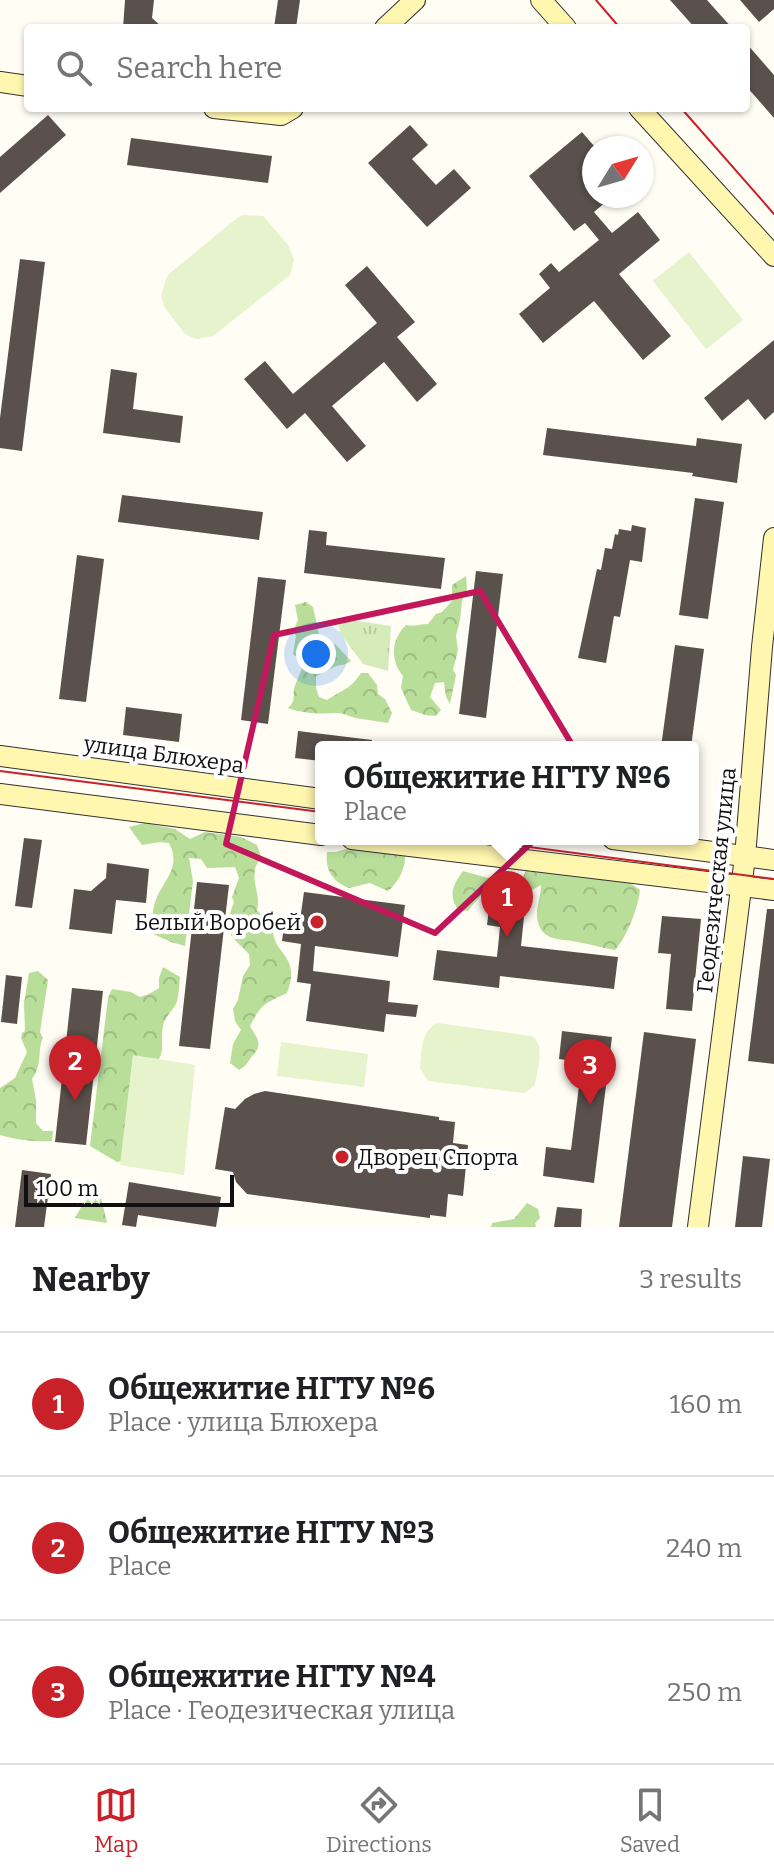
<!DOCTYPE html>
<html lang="en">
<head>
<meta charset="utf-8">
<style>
	body { margin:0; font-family:Bitter,serif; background:#f2f2f2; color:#202124 }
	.compass { position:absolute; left:582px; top:136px; width:72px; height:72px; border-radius:50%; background:#fff; box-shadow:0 2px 6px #0004; rotate:53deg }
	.scale { position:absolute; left:24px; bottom:20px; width:210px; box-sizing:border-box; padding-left:8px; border:4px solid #101010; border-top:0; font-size:22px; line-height:28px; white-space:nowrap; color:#101010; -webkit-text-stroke:6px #fff; paint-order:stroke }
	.you { position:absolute; left:316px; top:654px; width:28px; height:28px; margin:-20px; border:6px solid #fff; border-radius:50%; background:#1a73e8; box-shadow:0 0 0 12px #1a73e833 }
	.badge { display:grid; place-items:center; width:52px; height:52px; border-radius:50%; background:#c8212a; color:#fff; font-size:26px; font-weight:700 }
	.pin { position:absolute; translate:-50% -66px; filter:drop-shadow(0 2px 4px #0008) }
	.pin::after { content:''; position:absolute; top:42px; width:28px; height:24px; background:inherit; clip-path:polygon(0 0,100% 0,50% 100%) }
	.popup { position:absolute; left:315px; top:741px; width:384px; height:104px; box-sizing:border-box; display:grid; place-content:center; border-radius:8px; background:#fff; filter:drop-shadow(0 2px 6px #0005); font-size:26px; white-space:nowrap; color:#757577 }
	.popup b { font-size:30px; color:#202124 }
	.popup::after { content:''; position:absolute; left:50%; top:100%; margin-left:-16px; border:16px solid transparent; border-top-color:#fff }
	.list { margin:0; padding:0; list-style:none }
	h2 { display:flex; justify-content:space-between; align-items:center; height:104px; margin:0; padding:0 32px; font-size:34px }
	h2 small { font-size:26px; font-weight:400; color:#757577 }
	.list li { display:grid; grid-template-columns:52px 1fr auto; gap:24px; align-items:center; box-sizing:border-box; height:144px; padding:0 32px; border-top:2px solid #e0e0e0 }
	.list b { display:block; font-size:30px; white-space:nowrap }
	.list p { margin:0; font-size:26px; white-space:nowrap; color:#757577 }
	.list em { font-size:26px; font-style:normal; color:#757577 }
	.icon { flex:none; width:44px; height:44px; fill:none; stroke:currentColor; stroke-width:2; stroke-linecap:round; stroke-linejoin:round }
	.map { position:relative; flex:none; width:774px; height:1227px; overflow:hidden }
	.search { position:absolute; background:#fff; box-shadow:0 2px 6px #0004; left:24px; right:24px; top:24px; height:88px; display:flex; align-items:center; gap:20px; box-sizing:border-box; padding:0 28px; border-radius:8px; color:#757577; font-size:30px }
	.sheet { height:536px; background:#fff }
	nav { display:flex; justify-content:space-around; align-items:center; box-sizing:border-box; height:112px; border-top:2px solid #e0e0e0; background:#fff; font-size:22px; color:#757577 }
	nav a { display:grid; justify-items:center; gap:4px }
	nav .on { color:#c8212a }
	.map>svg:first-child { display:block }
	.grass { fill:url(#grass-tufts) }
	.forest { fill:url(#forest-crowns) }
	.pitch { fill:#e6f3cd }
	.building { fill:#5a514c }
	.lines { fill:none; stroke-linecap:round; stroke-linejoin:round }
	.secondary-casing { stroke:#323232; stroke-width:22 }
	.secondary { stroke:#fff6af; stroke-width:20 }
	.tram { stroke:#c8212a; stroke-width:2 }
	.marked { fill:none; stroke:#c2185b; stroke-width:6; stroke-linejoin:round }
	.poi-dot { fill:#c8212a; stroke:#fff; stroke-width:3 }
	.labels { text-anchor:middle; stroke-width:8; stroke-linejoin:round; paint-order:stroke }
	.street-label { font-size:22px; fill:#101010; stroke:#fff }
	.poi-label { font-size:22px; fill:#101010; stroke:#fff; text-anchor:end }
</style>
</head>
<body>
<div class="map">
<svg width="774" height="1227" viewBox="0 0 774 1227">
	<defs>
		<pattern id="grass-tufts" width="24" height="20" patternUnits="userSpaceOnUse" patternTransform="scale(2)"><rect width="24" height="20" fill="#d5ecba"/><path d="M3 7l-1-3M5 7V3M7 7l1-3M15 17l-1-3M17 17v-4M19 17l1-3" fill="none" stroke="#b6c99f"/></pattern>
		<pattern id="forest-crowns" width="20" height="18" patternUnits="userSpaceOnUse" patternTransform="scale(2)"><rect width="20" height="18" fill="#b8de99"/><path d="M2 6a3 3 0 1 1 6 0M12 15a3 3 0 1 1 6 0" fill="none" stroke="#9dbd83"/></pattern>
	</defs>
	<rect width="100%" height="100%" fill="#fffdf4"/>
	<path class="grass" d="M338,618L391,626L388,671L363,664L340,633Z"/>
	<g class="forest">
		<path d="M466,576L467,589L462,601L460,620L456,636L458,650L453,670L456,675L450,704L446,697L444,682L435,683L430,697L441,710L436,716L425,715L411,710L401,688L403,676C390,660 391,640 406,625C414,627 420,624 428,624L436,614L442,612L452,601V585Z"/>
		<path d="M306,602L313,607L319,635L336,645L351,661C345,666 342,664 336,666C329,669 323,674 316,676V688L319,697L327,700C342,690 351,689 361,673H368L377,685L378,694L385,699L392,713L388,723C377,721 366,720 356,718C350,717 344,713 338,713C321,714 304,714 288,708C296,700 293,699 294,689C296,680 302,673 303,662L293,654L296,636L294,630L298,620L295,605Z"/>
		<path d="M145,823L175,829L190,839L205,832L241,837L257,845L261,857C259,861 256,865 255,869C252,884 261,896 257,910L273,929C272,954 302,955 287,993C264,1004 262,1003 250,1026C256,1037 264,1044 253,1055C248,1061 247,1066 239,1070L230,1063L233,1044L241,1030L235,1021L233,1009L238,1000L243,976L250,965L249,954C229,934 222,933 234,902L232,897L239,878L235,867L207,868L201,859L189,858L193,881L185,946L171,942L151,933C152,924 152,914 154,906C160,882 183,870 169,843L160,842L142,845L129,827Z"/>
		<path d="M353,847C370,852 387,853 405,855C406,868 398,883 388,891L370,883L349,888C332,881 325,870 327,852H336Z"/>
		<path d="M463,871L488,878L520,882L526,871L630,883L640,890C638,908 627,937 615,950C602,948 590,944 577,942C559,938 540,942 537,917C536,908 541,895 541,885L525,894L487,888C481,897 474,902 468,911L458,910C448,894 453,885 463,871Z"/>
		<path d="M163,967L180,977C179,985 179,996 176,1004C172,1012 164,1017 163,1027C160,1038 165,1048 159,1059L133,1056L121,1161L117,1162L90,1146L108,998L112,989L131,992L140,997L149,994L159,988V978Z"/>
		<path d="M38,971L48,980L40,1032L43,1038C37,1050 43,1064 32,1079L36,1100V1123L43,1131H53L52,1141C33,1142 18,1140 0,1135V1088L15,1078L27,1052L21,1038L22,1033L25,1031L24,1004L29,973Z"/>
		<path d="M88,1195L101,1197L107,1223L75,1218Z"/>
		<path d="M527,1203L538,1209L540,1218L535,1223L536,1227H491L492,1223L514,1219Z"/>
	</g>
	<g class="pitch">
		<path d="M243,215L263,216L288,245L294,260L290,275L213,336L196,339L185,334L165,308L161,296L166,279L169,274L237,218Z"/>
		<path d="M689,252L743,320L706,349L653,281Z"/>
		<path d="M438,1023L532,1036C546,1047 537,1069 535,1085L525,1093L428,1081L420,1069C422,1052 420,1030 438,1023Z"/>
		<path d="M281,1042L368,1054L364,1087L277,1076Z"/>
		<path d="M133,1055L195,1065L184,1175L120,1165Z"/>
	</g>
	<g class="building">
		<path d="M125,0H154L152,18L163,28H123Z"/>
		<path d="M278,0H300L296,28H274Z"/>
		<path d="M670,0H707L732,28H695Z"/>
		<path d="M740,0H774V9L759,22Z"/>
		<path d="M746,43L774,75V118L746,86Z"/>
		<path d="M48,115L66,135L0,193V157Z"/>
		<path d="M410,125L428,145L412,159L436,185L454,169L471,188L427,227L368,163Z"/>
		<path d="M582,132L594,146V196H613L594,212L612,233L638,212L660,240L619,274L671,336L643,360L594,301L543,343L519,314L550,288L539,274L551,263L559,272L599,240L585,223L574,231L529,176Z"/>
		<path d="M131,138L272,156L268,183L127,165Z"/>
		<path d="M20,259L45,262L22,451L0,448V418Z"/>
		<path d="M367,266L415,322L397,337L437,384L417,402L384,362L332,406L366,446L347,462L305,413L287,429L244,379L265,361L293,394L377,323L345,285Z"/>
		<path d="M774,340V412L765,420L748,399L722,421L704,398Z"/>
		<path d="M111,369L137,373L133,409L183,416L180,443L103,433Z"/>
		<path d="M547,428L696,446L697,438L742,444L737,483L692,476L693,473L543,455Z"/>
		<path d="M122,495L263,512L259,540L118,522Z"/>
		<path d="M695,498L724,502L708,619L679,615Z"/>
		<path d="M632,525L646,528L642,562L630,560L620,617L614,616L606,663L578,658L597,569L601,570L605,548L612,549L615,534L618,535L619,529L631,531Z"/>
		<path d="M309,530L327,532L326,545L445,558L441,589L304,573Z"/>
		<path d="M77,555L104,559L86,702L59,699Z"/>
		<path d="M476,571L503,574L486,718L459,714Z"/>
		<path d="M258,577L286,580L268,724L241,720Z"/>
		<path d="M675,645L704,649L691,747H661Z"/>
		<path d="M126,707L182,714L179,742L123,735Z"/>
		<path d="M298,731L372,740V747H321V761L295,758Z"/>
		<path d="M24,838L42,840L32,908L15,906Z"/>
		<path d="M107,863L149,869L146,903L116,900L112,934L69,929L74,889L91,891L106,878Z"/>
		<path d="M197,882L229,885L210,1049L179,1046Z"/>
		<path d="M304,892L405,905L398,957L315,946L313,971L390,981L388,1002L418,1005L416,1017L386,1014L384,1032L306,1021L311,984L297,982L301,944L282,941L285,918L300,920Z"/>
		<path d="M491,893L526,897L521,946L618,957L614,989L500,976L499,988L433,980L437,950L497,957L500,927L487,925Z"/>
		<path d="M767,909H774V1064L748,1061Z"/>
		<path d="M662,916L701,919L692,1011L666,1009L671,954L658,953Z"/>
		<path d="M6,975L22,977L17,1024L1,1022Z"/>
		<path d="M72,988L103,991L86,1145L55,1142Z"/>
		<path d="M562,1031L612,1037L594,1183L543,1176L546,1147L571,1150L582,1062L559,1059Z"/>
		<path d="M644,1032L696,1039L672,1227H619Z"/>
		<path d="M265,1091L439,1117V1120L455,1122L453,1143L468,1145L463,1196L448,1194L446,1217L430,1215V1218L247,1194L236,1182L233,1172L215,1169L225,1107L235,1109L245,1099L254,1094Z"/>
		<path d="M743,1156L770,1159L762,1227H735Z"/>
		<path d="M22,1170L51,1174L44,1227H15Z"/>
		<path d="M129,1182L221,1197L216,1227L138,1215L136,1227L122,1225Z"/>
		<path d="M557,1207L582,1209L581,1227H554Z"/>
	</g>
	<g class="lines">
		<defs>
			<g id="secondary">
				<path d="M541,0L566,28"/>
				<path d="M385,28L415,0"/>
				<path d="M0,82L28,86"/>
				<path d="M214,108L281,115L293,108"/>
				<path d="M639,108L774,256"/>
				<path d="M0,756L321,799"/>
				<path d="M0,794L321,835"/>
				<path d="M352,839L774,890"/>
				<path d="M613,839L774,860"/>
				<path d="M698,1227L745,857L762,647L774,538"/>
			</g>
		</defs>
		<use href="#secondary" class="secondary-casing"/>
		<use href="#secondary" class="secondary"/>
		<g class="tram">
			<path d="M596,0L620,28"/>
			<path d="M681,108L774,214"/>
			<path d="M0,771L321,812"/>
			<path d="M467,839L774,879"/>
		</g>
	</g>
	<path class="marked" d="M480,591L595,783L435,933L226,844L274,635Z"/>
	<g class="poi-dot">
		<circle cx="317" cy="922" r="8"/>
		<circle cx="342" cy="1157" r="8"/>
	</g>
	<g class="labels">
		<g class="street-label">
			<text transform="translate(164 754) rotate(8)" y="8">улица Блюхера</text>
			<text transform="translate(716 880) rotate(-84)" y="8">Геодезическая улица</text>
		</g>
		<g class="poi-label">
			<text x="301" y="930">Белый Воробей</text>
			<text x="358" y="1165" text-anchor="start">Дворец Спорта</text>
		</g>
	</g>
</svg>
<svg class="compass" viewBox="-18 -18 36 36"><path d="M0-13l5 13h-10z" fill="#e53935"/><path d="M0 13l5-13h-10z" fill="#757577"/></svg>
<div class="scale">100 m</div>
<div class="you"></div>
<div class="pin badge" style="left:507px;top:937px">1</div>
<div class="popup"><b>Общежитие НГТУ №6</b>Place</div>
<div class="pin badge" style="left:75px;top:1101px">2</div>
<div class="pin badge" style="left:590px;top:1105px">3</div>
<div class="search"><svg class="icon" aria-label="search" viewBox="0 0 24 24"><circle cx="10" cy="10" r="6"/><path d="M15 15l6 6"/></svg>Search here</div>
</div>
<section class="sheet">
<h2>Nearby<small>3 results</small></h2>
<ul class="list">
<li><span class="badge">1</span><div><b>Общежитие НГТУ №6</b><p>Place · улица Блюхера</p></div><em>160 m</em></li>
<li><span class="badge">2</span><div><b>Общежитие НГТУ №3</b><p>Place</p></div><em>240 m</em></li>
<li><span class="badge">3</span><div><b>Общежитие НГТУ №4</b><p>Place · Геодезическая улица</p></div><em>250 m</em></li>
</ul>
</section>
<nav>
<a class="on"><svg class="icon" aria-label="map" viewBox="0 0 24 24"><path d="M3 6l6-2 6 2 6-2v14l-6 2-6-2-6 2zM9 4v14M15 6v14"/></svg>Map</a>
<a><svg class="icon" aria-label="directions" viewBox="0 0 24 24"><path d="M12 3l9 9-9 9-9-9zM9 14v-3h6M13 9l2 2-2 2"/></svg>Directions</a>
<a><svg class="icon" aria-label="saved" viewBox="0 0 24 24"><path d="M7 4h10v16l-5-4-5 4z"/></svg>Saved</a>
</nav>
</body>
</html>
